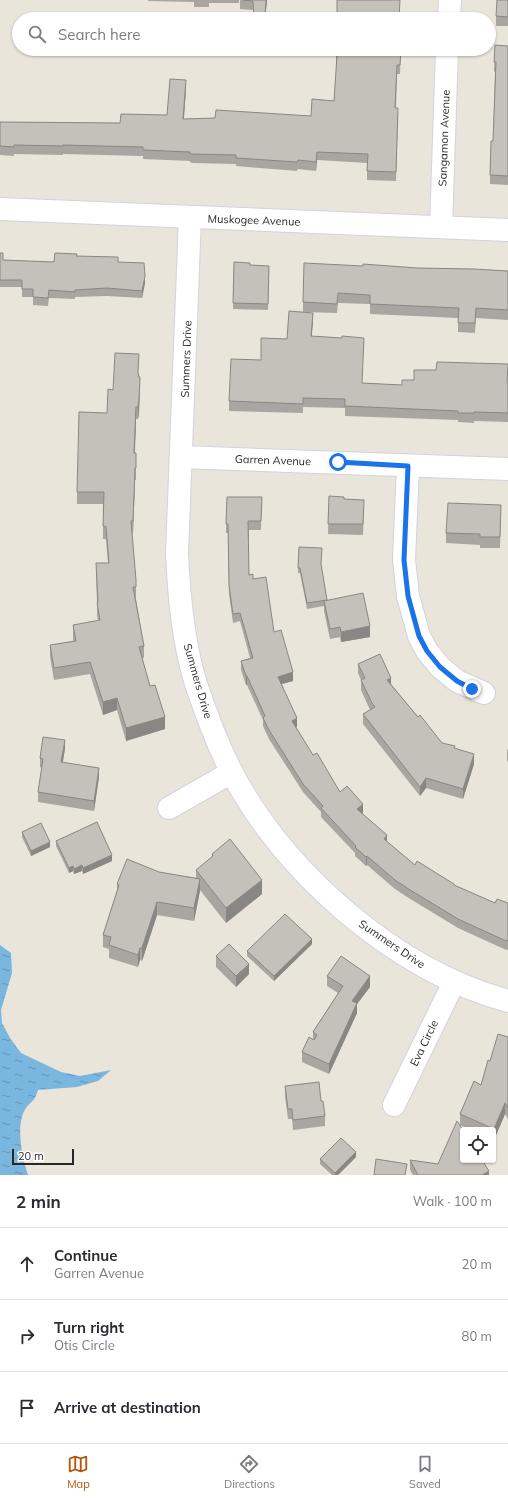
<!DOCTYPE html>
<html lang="en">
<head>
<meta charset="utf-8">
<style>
	body { margin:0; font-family:Mulish,sans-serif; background:#f2f2f3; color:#2b2b33 }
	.controls { position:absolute; right:12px; bottom:12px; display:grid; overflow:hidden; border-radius:4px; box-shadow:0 1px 3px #0004 }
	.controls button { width:36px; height:36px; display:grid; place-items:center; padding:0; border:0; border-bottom:1px solid #e1e1e2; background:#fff; color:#2b2b33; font:20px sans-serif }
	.scale { position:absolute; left:12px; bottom:10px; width:62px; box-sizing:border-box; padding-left:4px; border:2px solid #282828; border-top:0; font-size:11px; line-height:14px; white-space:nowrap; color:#282828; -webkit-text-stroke:3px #fff; paint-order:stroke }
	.stop { position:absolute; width:12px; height:12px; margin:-9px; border:3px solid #1a73e8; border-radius:50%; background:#fff }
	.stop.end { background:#1a73e8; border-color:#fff; box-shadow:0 1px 4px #0008 }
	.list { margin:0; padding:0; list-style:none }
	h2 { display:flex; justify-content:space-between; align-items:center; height:52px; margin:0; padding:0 16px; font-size:17px }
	h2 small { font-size:13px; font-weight:400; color:#7c7c81 }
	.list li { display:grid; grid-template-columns:26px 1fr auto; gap:12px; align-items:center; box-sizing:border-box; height:72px; padding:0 16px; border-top:1px solid #e1e1e2 }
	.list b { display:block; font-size:15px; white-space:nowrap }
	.list p { margin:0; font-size:13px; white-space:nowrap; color:#7c7c81 }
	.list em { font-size:13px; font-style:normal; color:#7c7c81 }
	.icon { flex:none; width:22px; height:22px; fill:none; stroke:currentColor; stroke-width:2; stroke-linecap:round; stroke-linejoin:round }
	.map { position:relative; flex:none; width:508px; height:1175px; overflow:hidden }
	.search { position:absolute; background:#fff; box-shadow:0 1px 3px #0004; left:12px; right:12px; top:12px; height:44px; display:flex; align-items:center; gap:10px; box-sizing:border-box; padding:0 14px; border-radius:22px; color:#7c7c81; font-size:15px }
	.sheet { height:268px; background:#fff }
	nav { display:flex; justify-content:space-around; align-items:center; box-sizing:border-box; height:56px; border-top:1px solid #e1e1e2; background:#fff; font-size:11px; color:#7c7c81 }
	nav a { display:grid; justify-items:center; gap:2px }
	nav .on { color:#b45309 }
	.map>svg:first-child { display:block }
	.water { fill:url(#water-ripples) }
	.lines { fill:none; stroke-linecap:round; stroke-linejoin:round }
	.minor-casing { stroke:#d1d2df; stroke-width:24 }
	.minor { stroke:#fff; stroke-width:22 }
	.wall { fill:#a9a6a1 }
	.shaded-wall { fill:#898783 }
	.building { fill:#c4c1bb; stroke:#898783 }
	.route { stroke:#1a73e8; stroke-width:5 }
	.labels { text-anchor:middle; stroke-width:3; stroke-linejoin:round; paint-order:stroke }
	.street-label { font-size:11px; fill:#282828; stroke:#fff }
</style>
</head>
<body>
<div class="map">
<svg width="508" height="1175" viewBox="0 0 508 1175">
	<defs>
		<pattern id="water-ripples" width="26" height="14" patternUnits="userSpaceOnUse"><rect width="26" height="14" fill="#7ab7df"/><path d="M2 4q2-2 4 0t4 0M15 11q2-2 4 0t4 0" fill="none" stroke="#6495b5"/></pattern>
	</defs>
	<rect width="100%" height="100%" fill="#e9e5db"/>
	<path class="water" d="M0,945L11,953L12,973L1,1010L2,1023L10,1038L21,1053L61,1072L80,1076L111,1070L98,1081L77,1087L38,1090C34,1103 33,1099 26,1108C15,1124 22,1157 28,1175H0Z"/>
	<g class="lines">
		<defs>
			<g id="minor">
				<path d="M449,19L450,0"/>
				<path d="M0,209L508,230"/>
				<path d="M190,217L177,553C179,597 183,642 196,684C206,714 217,743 231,771C285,874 395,970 508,1001"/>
				<path d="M441,227L447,49"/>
				<path d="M181,457L508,469"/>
				<path d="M408,466L404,560L408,596L419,636L427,651L440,667L457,681L484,693"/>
				<path d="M169,808L232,772"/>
				<path d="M394,1105L454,982"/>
			</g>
		</defs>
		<use href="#minor" class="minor-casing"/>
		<use href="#minor" class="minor"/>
	</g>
	<g class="wall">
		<path d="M148,0H239V3H209V7H194V2L148,1Z"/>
		<path d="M240,0H267L265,19H253V10L240,9Z"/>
		<path d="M508,0V26H496V16Z"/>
		<path d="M495,45L508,46V185L490,184V175L493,141L495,72L494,71Z"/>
		<path d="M336,49H401L400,74H397L396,108L398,117L396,181L367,180V163L317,160L316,171L298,169L297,171L236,166V164L192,163L190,162V161L143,159V156L63,154V155L14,154V156L0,155V122L120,123L167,115L186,89L184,119L311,116L334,101L337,64H336Z"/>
		<path d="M0,253L3,260L54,262L76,256L118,262L145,283L142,298L107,296L75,297V299L49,298L48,306L33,305V297H22V287H0Z"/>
		<path d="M234,262L250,265L269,266L268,310L233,309Z"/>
		<path d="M417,268L508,271V320L476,318L475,333L458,332V318L370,314V304L338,303L337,313L303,312V302Z"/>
		<path d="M313,322L311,336L363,383L402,385L414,380L508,373L507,383H508V422L474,421V423L458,422V420L345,416V408L303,407V413L229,411V401L261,360L287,339Z"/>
		<path d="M139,374L140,389L139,413L138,419H136L135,453L136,466V480H135L133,533H132L136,580V599L144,646V658H142L150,686L165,729L126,741L117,710L103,715L90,674L54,680L50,657V645L73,641V625L98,621L97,615V603L96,576V563H108L106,539H103V504H77V492L107,413L113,390Z"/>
		<path d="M329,496L364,510L363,535L328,534Z"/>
		<path d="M227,497H262L261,530H249V575L253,579L293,681L282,684L297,727H296L313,755L340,792L363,813H362L387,842L415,865L454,885L495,903H508V950L504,949L458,928L407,897L395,889L367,865L366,866L355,856V853L321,817V812L303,792L269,739L263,726V720L247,685H246L241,670V661L250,658L240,621L233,623L229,594L228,533H226Z"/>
		<path d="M501,505L500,548H480V545L446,543V533Z"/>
		<path d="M299,547L321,565L327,600L370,637L341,642L340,637L330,639L324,611V606L307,609L300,573H298Z"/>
		<path d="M358,664L391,684L418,717L442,743L455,749L474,764L463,799L426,788L420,796L363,724V714L370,710L361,690V680L358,673Z"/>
		<path d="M65,749L63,762L99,777L94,811L38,802V792L42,768L40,767V758Z"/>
		<path d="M508,749V763L507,760V750Z"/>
		<path d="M22,832L50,847L31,856L22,837Z"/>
		<path d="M56,841L112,861L83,874L82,871L74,874L73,871L69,873L56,846Z"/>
		<path d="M212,854L262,894L226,923L200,890L194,921L157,915L142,961L140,960L138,967L109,958V949L103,947V935L117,891V884L159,872L196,878V870L212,857Z"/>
		<path d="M312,944L274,981L247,956V951Z"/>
		<path d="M216,956L249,974L236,987L216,967Z"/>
		<path d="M327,976L370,987L357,1004V1013L329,1074L302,1062V1052L313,1039V1032L338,993L327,986Z"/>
		<path d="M508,1037V1119L505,1114L494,1140H493V1130H471L460,1125L489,1175H413L410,1170V1160L438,1164L460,1124V1114L481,1085L490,1061Z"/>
		<path d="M285,1086L321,1101L325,1116V1126L293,1130L292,1119H288L285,1096Z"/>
		<path d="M356,1157L338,1175H332L320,1164V1159Z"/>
	</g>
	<g class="shaded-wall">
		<path d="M266,0H267L265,19Z"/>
		<path d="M186,80V89L183,128V119Z"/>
		<path d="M317,152V160L316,171V162Z"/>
		<path d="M145,276V283L142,298V291Z"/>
		<path d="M313,313V322L311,345V336Z"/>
		<path d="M140,377L139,413L138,419V407Z"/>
		<path d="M136,407V419L134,465V453Z"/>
		<path d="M135,468V480L133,533V521Z"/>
		<path d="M370,626V637L341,642V632Z"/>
		<path d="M293,672V681L278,685V677Z"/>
		<rect x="246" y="676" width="1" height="9"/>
		<path d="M391,678V688L387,680Z"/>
		<path d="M117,698V710L103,715V702Z"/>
		<path d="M165,717V729L126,741V728Z"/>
		<path d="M297,718V727L292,729V721Z"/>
		<path d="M65,740V749L61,771V762Z"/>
		<path d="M474,754V764L463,799V789Z"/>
		<path d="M99,768V777L94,811V801Z"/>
		<path d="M426,778V788L420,796V787Z"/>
		<path d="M363,804V813L357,818V809Z"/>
		<path d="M387,835V844L384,839Z"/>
		<path d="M50,842V847L31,856V851Z"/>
		<path d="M112,855V861L83,874V868Z"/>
		<path d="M367,856V865L366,866V857Z"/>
		<path d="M82,865V871L74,874V869Z"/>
		<path d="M73,866V871L69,873V868Z"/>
		<path d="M200,879V891L194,921V908Z"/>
		<path d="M262,880V894L226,923V908Z"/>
		<path d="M157,902V915L142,961V948Z"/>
		<path d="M312,939V944L274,981V976Z"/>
		<path d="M140,948V960L138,967V955Z"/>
		<path d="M249,964V974L236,987V976Z"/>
		<path d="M370,976V987L357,1004V1013L329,1074V1064L352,1001Z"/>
		<path d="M505,1103V1114L494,1140V1129Z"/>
		<path d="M356,1152V1157L338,1175H335V1173Z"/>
		<path d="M489,1171V1175H482Z"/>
	</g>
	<g class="building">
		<path d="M243,0H266L265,19H254L253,1Z"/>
		<path d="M337,0H400L399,19H337Z"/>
		<path d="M497,0H508V17L496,16Z"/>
		<path d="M495,45L508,46V176L490,175L491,141H493L496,62H494Z"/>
		<path d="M336,49H401L400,65H397L395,108H398L396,172L367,171L368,154L317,152L316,162L298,160L297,162L236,158V155L192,154L190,153V152L143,150V147L63,145V146L14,145V147L0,146V122L120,123L121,114L167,115L170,79L186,80L183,119L215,118L216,110L311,116L312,99L334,101L337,55H336Z"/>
		<path d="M0,253H3V260L54,262L55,253L77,254L76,256L118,257V262L144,263L145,276L142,291L107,288L75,290V292L49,290L48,298L33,297V289H22V280H0Z"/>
		<path d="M234,262L250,263V265L269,266L268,304L233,303Z"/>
		<path d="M304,263L363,266V264L417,268L474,269L508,271V310L476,308L475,323H458L459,308L370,304V295L338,293L337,304L303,302Z"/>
		<path d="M289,311L313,313L311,336L342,338V336L364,338L362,383L402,385V380H414V370H436L437,362L508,364L507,383H508V413L474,412V413H458V411L345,406V399L303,398V404L229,401L231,359L261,360V338L287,339Z"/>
		<path d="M115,353L139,354L138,372L139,377H140L139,400L138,407H136L134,453H136V468H135L133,521H131L136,580V587H133L144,646L139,647L150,686L155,685L165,717L126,728L117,698L103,702L90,662L54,668L50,645L76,641L73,625L100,620L97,603L98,602L96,563H109L106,527L103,526L104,492H77L79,412L107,413L108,389L113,390Z"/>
		<path d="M329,496L344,497V499L364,500L363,524H328Z"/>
		<path d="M227,497H262L261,521H248L249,575L253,574V579L266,577L274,632L281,630L293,672L278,677L297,718L292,721L313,755L317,753L340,792L347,786L363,804L357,809L387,835L384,839L415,865L417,861L454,884V885L495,903L497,899L508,903V941L504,940L458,919L407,888L395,880L367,856L366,857L355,847L356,846L321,808L323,806L303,784L269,730L263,718L265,716L247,676H246L241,661L253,658L240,613L233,614L229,585L228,524H226Z"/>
		<path d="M448,503L501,505L500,537H480V534L446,533Z"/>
		<path d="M299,547L322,548L321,564L327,600L307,603L300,568H298Z"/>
		<path d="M363,593L370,626L341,632L340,627L330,629L324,601Z"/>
		<path d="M380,654L391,678L387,680L418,717L420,715L442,743L455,746L454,748L474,754L463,789L426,778L420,787L363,714L375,707L372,703L361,680L365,678L358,664Z"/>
		<path d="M43,737L65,740L61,762L99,768L94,801L38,792L43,759L40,758Z"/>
		<path d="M97,822L112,855L83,868L82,865L74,869L73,866L69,868L56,841Z"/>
		<path d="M41,823L50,842L31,851L22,832Z"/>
		<path d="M230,839L262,880L226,908L196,870L213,856L212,854Z"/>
		<path d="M127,859L159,872L200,879L194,908L157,902L142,948H140L138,955L109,945L111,937L103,935L119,885L117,884Z"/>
		<path d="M285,914L312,939L274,976L247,951Z"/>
		<path d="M229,944L249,964L236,976L216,956Z"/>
		<path d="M341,956L370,976L352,1001L357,1003L329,1064L302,1052L309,1037L314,1040L317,1035L313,1032L343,986L327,976Z"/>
		<path d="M498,1034L508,1037V1108L505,1103L494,1129L460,1114L474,1081L481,1085L488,1060L490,1061Z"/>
		<path d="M319,1082L321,1101H323L325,1116L293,1120L292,1109H288L285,1086Z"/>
		<path d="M457,1121L463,1130V1160H482L489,1171L482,1175H418L410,1160L438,1164Z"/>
		<path d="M341,1138L356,1152L335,1173L320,1159Z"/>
		<path d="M376,1159L407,1164L405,1175H374Z"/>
	</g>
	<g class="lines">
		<path class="route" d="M338,462L408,466L404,560L408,596L419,636L427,651L440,667L457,681L472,689"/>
	</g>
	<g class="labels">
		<g class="street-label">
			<text transform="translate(444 138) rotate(-88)" y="4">Sangamon Avenue</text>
			<text transform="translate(254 220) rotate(2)" y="4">Muskogee Avenue</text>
			<text transform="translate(186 359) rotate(-88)" y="4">Summers Drive</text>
			<text transform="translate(273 460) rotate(2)" y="4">Garren Avenue</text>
			<text transform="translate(198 681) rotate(74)" y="4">Summers Drive</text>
			<text transform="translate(392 944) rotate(34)" y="4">Summers Drive</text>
			<text transform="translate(424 1043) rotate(-64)" y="4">Eva Circle</text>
		</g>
	</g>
</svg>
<div class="controls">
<button><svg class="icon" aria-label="locate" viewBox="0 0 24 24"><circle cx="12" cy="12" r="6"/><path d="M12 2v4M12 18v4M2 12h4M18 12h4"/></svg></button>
</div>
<div class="scale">20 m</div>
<div class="stop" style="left:338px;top:462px"></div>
<div class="stop end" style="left:472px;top:689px"></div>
<div class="search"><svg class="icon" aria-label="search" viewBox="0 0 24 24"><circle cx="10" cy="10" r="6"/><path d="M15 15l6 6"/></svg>Search here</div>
</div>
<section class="sheet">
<h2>2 min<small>Walk · 100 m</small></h2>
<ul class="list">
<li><svg class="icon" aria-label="ahead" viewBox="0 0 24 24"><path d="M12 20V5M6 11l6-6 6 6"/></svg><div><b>Continue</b><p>Garren Avenue</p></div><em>20 m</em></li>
<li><svg class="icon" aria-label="right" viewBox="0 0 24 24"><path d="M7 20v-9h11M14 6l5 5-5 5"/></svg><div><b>Turn right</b><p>Otis Circle</p></div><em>80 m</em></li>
<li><svg class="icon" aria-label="arrive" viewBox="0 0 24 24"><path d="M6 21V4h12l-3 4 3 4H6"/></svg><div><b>Arrive at destination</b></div></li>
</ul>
</section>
<nav>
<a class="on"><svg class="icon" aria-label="map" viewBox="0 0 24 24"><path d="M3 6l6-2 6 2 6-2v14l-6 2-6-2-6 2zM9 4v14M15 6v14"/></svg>Map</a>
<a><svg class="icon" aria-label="directions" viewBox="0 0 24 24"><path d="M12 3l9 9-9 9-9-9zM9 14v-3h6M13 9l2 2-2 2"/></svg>Directions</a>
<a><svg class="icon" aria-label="saved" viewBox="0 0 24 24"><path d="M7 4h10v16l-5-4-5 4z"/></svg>Saved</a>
</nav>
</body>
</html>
